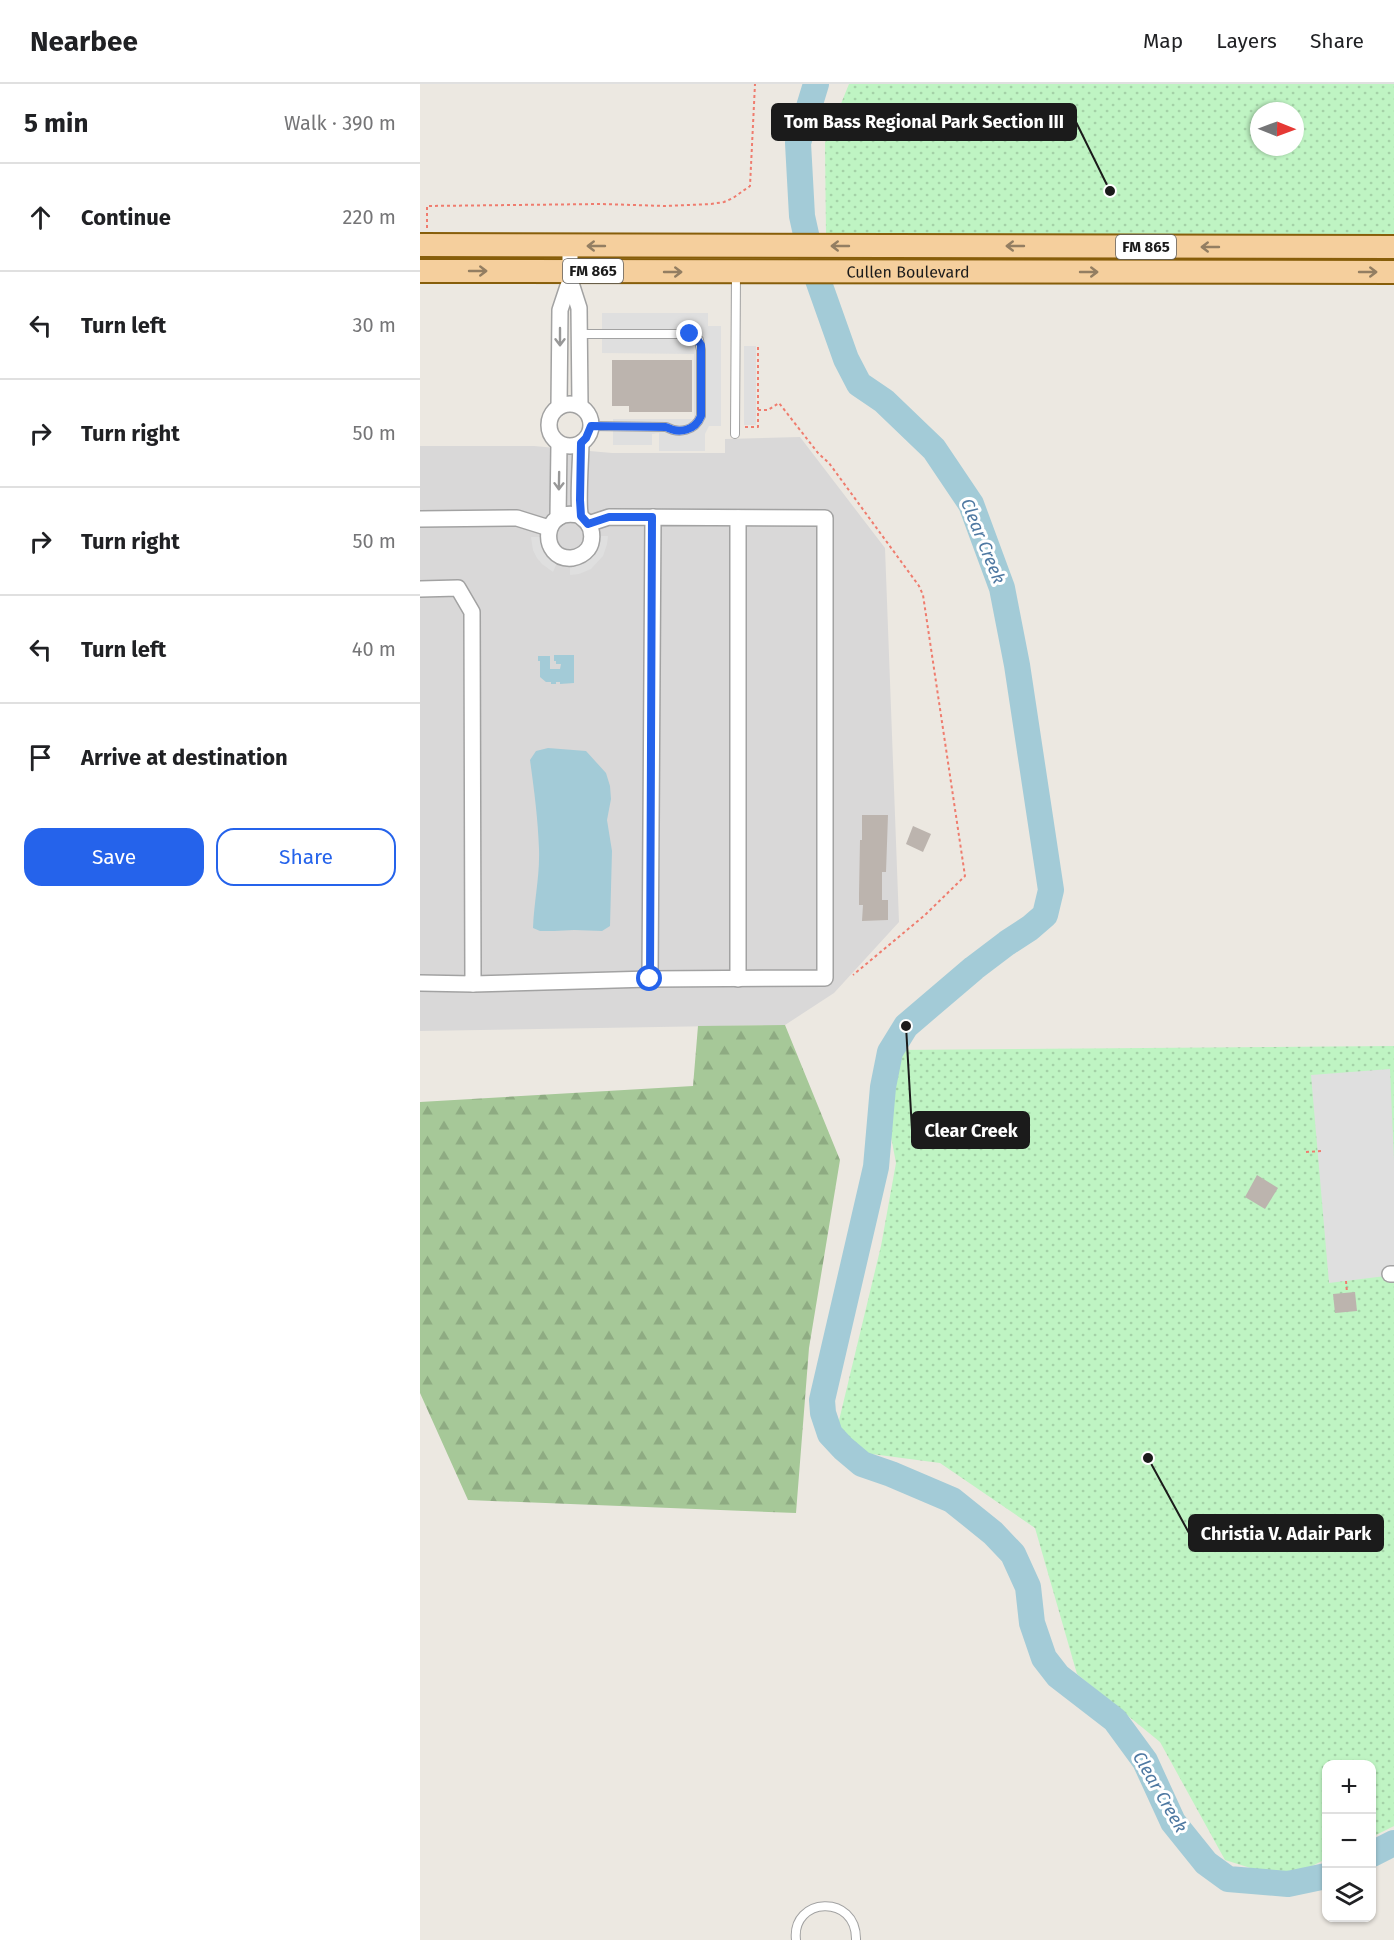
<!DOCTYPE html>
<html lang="en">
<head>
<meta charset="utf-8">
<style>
	body { margin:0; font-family:"Fira Sans",sans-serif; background:#f2f2f2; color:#202124 }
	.controls { position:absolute; right:18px; bottom:18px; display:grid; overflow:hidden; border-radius:12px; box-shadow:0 2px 4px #0004 }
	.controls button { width:54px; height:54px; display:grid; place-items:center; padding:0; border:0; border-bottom:2px solid #e0e0e0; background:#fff; color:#202124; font:30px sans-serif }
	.compass { position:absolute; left:830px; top:18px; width:54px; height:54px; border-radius:50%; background:#fff; box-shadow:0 2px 4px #0004; rotate:91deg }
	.stop { position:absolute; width:18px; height:18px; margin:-14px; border:4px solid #2563eb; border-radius:50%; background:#fff }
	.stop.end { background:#2563eb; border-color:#fff; box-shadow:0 2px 6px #0008 }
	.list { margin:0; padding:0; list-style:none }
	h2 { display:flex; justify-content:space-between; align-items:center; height:78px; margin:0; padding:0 24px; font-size:26px }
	h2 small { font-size:20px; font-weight:400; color:#757577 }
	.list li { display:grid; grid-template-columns:39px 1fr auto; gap:18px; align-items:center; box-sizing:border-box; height:108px; padding:0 24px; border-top:2px solid #e0e0e0 }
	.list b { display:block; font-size:22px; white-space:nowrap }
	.list em { font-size:20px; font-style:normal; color:#757577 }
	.actions { display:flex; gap:12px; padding:18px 24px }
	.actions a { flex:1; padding:14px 0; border:2px solid #2563eb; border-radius:18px; text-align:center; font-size:21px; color:#2563eb }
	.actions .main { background:#2563eb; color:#fff }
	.icon { flex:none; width:33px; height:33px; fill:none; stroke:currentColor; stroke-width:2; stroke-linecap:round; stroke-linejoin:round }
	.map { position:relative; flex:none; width:974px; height:1856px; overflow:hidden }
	header { display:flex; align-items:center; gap:36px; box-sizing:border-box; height:84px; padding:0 30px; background:#fff; border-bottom:2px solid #e0e0e0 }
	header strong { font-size:28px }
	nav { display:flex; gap:33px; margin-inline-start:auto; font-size:21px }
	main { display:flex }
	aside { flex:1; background:#fff }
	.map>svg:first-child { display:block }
	.residential { fill:#d9d8d8 }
	.forest { fill:url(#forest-firs) }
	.park { fill:url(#park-dots); fill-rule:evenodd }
	.parking { fill:#dfdfdf }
	.water { fill:#a3cbd7 }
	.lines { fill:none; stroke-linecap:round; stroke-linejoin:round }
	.river { stroke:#a3cbd7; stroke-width:26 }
	.building { fill:#bcb4ae }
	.lane-casing { stroke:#a2a2a2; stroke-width:10 }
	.street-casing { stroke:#a2a2a2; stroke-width:18 }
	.primary-casing { stroke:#875e0a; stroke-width:26 }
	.path { stroke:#ef7c6e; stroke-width:2; stroke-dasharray:3 3; stroke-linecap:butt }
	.lane { stroke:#fff; stroke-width:8 }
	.street { stroke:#fff; stroke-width:15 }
	.primary { stroke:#f5cf9d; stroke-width:22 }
	.oneway { stroke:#937e62 }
	.oneway2 { stroke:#989898 }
	.route { stroke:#2563eb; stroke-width:8 }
	.labels { text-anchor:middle; stroke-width:6; stroke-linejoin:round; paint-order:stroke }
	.shield { fill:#fff; stroke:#5f5f5f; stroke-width:1.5 }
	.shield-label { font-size:15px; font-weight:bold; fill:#1b1b1b }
	.street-label { font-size:16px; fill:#1b1b1b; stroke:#fff }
	.water-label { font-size:18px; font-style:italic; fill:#4f79a2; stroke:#fff }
	.leader { fill:none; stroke:#1b1b1b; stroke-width:2 }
	.callout-dot { fill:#1b1b1b; stroke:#fff; stroke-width:2 }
	.callout { fill:#1b1b1b; stroke:#1b1b1b; stroke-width:2 }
	.callout-label { font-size:18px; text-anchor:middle; font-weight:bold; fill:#fff }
</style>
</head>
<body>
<header>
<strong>Nearbee</strong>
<nav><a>Map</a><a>Layers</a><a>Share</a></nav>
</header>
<main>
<aside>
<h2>5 min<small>Walk · 390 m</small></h2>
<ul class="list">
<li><svg class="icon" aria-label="ahead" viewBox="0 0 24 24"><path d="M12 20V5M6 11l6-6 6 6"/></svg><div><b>Continue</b></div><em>220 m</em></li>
<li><svg class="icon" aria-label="left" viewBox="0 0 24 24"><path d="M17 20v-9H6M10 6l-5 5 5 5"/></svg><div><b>Turn left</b></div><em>30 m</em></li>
<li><svg class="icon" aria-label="right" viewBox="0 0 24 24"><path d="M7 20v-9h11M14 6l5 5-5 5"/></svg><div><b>Turn right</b></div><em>50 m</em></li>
<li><svg class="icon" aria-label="right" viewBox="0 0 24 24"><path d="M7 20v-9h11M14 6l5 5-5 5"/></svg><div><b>Turn right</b></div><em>50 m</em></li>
<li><svg class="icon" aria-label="left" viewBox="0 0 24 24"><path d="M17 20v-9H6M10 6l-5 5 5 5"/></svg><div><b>Turn left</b></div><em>40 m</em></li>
<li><svg class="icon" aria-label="arrive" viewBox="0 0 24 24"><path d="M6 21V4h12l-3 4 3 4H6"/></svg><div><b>Arrive at destination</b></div></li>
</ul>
<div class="actions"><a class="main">Save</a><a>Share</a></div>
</aside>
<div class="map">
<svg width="974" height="1856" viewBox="0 0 974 1856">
	<defs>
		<pattern id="forest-firs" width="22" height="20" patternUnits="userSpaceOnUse" patternTransform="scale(1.5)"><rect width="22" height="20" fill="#a6c898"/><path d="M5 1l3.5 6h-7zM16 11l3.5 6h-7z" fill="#8eab82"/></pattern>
		<pattern id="park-dots" width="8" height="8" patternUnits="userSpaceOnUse" patternTransform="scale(1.5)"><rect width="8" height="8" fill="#bff4c3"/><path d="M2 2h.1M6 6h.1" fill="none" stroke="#a4d1a7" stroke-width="1.8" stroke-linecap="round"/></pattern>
	</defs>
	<rect width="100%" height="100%" fill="#ece8e1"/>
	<path class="residential" d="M380,353L465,464L479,838L414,909L365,941L0,947V362H114L192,369H305V355Z"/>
	<path class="forest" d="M365,941L420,1076L389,1264L376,1429L48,1416L0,1309V1018L273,1002L278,942Z"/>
	<g class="park">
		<path d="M429,0H974V153L406,151L405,59ZM839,27H875V63H839Z"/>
		<path d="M974,962V1742L952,1753V1680H906V1775L866,1795L805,1776L740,1658L657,1590L615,1444L520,1379L444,1369L416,1349L461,1162L476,1079L466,1026L474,966Z"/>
	</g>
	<g class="parking">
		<path d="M182,229H288V242H301V342H289L285,350V367H239V349L232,350V361H193V335H274V270L182,269Z"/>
		<rect x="324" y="262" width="12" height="79"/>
		<path d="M175,452H188L187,460L183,472L171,485L159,490L150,491V478Z"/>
		<path d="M111,453H123L138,476L133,488L122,480L117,474L113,466Z"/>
		<path d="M970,985L974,1076V1191L909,1199L891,991Z"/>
	</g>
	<g class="water">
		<path d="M134,571H154V599L140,600V598H136V600H131V598H126L120,593V577H118V572H130V585H140L141,580H136V577H134Z"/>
		<path d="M128,664L166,667L186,689L190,702L191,715L187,736L192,767L190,842L182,847L154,846L134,847H120L113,844C114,817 120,792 119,765C118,735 114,705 110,676L116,667Z"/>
	</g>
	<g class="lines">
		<g class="river">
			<path d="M396,0L378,59L382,132L393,182L426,275L439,300L464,317L514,365L551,420L582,504L597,581L631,806L625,831L610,844L587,859L554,884L486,942L470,968L463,1003L456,1083L402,1316L403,1329L410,1350L423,1364L442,1380L471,1390L532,1416L573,1449L593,1470L608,1503L612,1539L624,1574L638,1592L695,1636L725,1677L753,1738L786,1779L808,1795L868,1800L906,1792"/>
			<path d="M952,1770L974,1759"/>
		</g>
	</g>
	<g class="building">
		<path d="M192,276H272V328H209V322H192Z"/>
		<path d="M442,731H468L466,788H462V816H468V836L442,837L443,821H439V810L440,756H442Z"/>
		<path d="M493,742L511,750L503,768L486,760Z"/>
		<path d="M837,1091L858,1104L845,1125L825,1113Z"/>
		<path d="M935,1208L937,1227L915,1229L913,1210Z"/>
	</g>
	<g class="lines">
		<defs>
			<g id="lane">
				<path d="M161,250H270L279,256L281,266V332C275,347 259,350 246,343L171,342"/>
				<path d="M315,350L316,189"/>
				<path d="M376,1856C371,1813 437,1809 436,1856"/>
			</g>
			<g id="street">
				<path d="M150,196L159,224L160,322"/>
				<circle cx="150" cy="341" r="21"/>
				<path d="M139,323L140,226L150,196V162"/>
				<path d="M161,359C161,371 157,424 161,433C163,435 166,437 168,439C173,447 173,458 168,465C164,470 158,473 152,474C119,477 120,420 161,432"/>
				<path d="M138,434L139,360"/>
				<path d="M318,434V895"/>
				<path d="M0,435L97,434L129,444"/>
				<path d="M168,440L189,433L405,434V894L230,895L233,433"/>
				<path d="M0,505L38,504L52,528L53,900L0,899"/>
				<path d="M53,900L230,895"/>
				<path d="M970,1190H974"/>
			</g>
			<g id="primary">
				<path d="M0,161L974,163"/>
				<path id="s1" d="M0,187L974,188"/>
			</g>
		</defs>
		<use href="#lane" class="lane-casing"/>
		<use href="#street" class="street-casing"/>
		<use href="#primary" class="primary-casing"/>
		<g class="path">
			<path d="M7,144V122L181,120L245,122L291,120L304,118L313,114L330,102L335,0"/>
			<path d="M338,326H348L359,319L398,369L409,379L499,502L503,511L545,792L505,831L433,891"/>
			<path d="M325,343H338V262"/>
			<path d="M886,1068L902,1067"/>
			<path d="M926,1197L927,1209"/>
		</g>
		<use href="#lane" class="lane"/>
		<use href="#street" class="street"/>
		<use href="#primary" class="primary"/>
	</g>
	<defs><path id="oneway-shaft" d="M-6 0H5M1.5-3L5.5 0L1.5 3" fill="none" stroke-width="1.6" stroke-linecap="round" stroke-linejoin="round" transform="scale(1.5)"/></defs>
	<g class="oneway">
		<use href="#oneway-shaft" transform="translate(176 162) rotate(-180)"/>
		<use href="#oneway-shaft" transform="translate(420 162) rotate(-180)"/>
		<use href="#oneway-shaft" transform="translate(595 162) rotate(-180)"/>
		<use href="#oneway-shaft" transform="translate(790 163) rotate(-180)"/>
		<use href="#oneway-shaft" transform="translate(58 187)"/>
		<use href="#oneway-shaft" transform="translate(253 188)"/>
		<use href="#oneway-shaft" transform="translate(669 188)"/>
		<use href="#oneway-shaft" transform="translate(948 188)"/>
	</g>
	<g class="oneway2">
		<use href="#oneway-shaft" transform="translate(140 253) rotate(90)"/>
		<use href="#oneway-shaft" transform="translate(139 397) rotate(91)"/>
	</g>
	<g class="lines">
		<path class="route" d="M230,895L232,433H189L168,440L161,432L160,416L161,359L166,354L171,342L246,343C259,350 275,347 281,332V261L276,253L270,250"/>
	</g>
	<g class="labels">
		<g class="shield">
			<rect x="696" y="151" width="60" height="24" rx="4.5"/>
			<rect x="143" y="175" width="60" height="24" rx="4.5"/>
		</g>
		<g class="shield-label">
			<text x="726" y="168">FM 865</text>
			<text x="173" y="192">FM 865</text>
		</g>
		<g class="street-label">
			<text dy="6" stroke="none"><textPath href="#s1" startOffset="488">Cullen Boulevard</textPath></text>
		</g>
		<g class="water-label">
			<text transform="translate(563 457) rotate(68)" y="6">Clear Creek</text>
			<text transform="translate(740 1708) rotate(60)" y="6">Clear Creek</text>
		</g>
	</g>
	<path class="leader" d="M690 107L656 38M486 942L492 1046M728 1374L769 1449"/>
	<g class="callout-dot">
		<circle cx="690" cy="107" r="6"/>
		<circle cx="486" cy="942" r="6"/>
		<circle cx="728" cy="1374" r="6"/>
	</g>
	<g class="callout">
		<rect x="352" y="20" width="304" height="36" rx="6"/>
		<rect x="492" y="1028" width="117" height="36" rx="6"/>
		<rect x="769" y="1431" width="194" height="36" rx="6"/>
	</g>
	<g class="callout-label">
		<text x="504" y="44">Tom Bass Regional Park Section III</text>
		<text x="551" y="1053">Clear Creek</text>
		<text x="866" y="1456">Christia V. Adair Park</text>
	</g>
</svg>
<div class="controls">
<button>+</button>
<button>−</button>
<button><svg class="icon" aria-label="layers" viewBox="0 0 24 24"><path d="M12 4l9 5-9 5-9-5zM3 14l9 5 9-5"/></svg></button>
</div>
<svg class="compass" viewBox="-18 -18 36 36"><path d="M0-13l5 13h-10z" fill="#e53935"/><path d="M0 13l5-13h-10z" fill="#757577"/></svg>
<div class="stop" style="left:230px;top:895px"></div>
<div class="stop end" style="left:270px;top:250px"></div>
</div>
</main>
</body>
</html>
